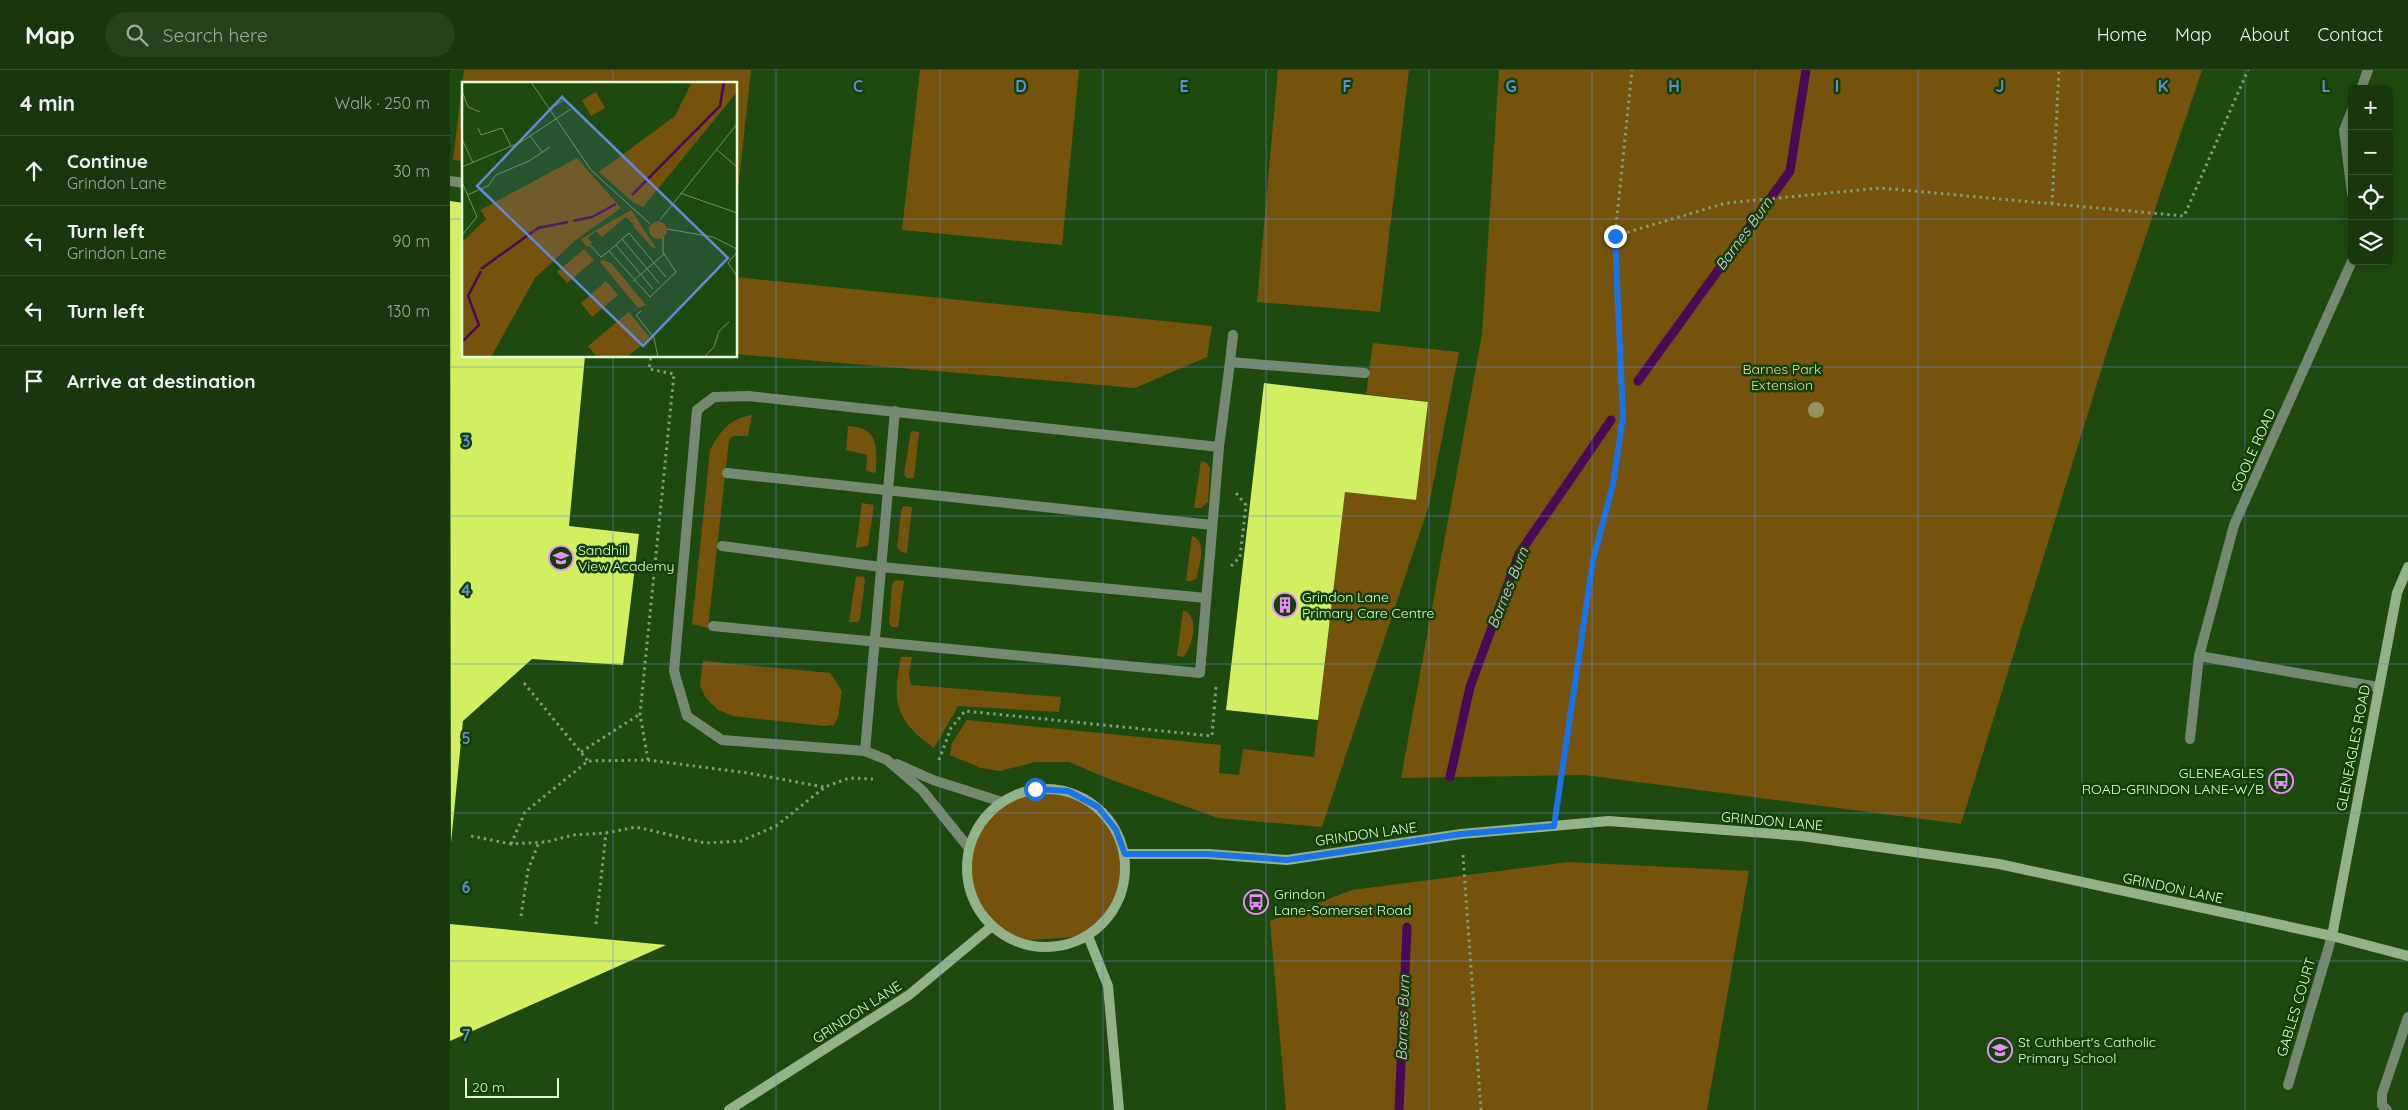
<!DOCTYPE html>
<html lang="en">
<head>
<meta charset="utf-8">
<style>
	body { margin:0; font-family:Quicksand,sans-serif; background:#23431a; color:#f1f3f6 }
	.controls { position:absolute; right:15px; top:15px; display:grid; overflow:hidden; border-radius:8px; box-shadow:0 2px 12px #0003 }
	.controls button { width:45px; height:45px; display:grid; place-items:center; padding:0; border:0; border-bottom:1px solid #35522d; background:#16380c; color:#f1f3f6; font:25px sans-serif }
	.scale { position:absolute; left:15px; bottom:12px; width:94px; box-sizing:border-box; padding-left:5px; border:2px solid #e1fbdb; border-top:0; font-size:14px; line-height:18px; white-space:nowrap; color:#e1fbdb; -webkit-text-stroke:4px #123f03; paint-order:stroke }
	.stop { position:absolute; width:15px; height:15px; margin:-11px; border:4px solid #1a73e8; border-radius:50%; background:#fff }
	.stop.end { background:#1a73e8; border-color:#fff; box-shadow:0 1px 5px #0008 }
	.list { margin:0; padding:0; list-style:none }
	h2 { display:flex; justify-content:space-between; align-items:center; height:65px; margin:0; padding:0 20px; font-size:21px }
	h2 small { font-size:16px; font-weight:400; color:#9eac9d }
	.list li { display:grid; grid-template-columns:32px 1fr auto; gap:15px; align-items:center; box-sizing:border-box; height:70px; padding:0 20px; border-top:1px solid #35522d }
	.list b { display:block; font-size:19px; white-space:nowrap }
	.list p { margin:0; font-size:16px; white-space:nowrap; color:#9eac9d }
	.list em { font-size:16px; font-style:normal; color:#9eac9d }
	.icon { flex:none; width:28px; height:28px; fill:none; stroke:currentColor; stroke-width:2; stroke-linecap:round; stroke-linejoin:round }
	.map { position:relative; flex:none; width:1958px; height:1040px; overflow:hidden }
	header { display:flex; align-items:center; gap:30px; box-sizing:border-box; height:70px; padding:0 25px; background:#16380c; border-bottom:1px solid #35522d }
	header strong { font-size:24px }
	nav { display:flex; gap:28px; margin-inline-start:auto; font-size:18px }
	.search { width:350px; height:45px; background:#23431a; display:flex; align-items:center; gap:12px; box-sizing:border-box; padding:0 18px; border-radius:28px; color:#9eac9d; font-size:19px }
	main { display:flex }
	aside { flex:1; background:#16380c }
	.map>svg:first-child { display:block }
	.green { fill:#75530d }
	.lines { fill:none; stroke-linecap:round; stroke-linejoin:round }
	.stream { stroke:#490957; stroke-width:9 }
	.building { fill:#d2ef62 }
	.path { stroke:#7ea174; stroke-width:3; stroke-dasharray:2.5 4; stroke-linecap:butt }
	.lane { stroke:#74896f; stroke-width:10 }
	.street { stroke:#74896f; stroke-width:10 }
	.secondary { stroke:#92b28a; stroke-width:10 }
	.tree { fill:#93955d }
	.route { stroke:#1a73e8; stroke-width:6 }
	.grid { fill:none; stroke:#628bd9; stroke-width:1; stroke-opacity:0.55 }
	.labels { text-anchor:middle; stroke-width:5; stroke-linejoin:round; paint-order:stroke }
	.park-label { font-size:14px; fill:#f3d29c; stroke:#123f03 }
	.street-label { font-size:14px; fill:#e1fbdb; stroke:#123f03 }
	.poi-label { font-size:14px; fill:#e1fbdb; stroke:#123f03; text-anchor:start }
	.water-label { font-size:15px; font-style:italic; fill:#e9c2f3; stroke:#123f03 }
	.inset-river { fill:none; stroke:#490957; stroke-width:2.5 }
	.inset-road { fill:none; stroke:#6c9161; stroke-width:1 }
	.view { fill:#628bd9; fill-opacity:0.15; stroke:#628bd9; stroke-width:2.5 }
	.inset-edge { fill:none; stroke:#e1fbdb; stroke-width:2.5 }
	.grid-label { font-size:16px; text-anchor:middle; font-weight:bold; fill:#628bd9; stroke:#123f03; stroke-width:5; stroke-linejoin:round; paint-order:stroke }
</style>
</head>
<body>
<header>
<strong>Map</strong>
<div class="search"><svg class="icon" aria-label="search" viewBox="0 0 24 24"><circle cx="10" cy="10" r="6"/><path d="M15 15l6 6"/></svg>Search here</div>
<nav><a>Home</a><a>Map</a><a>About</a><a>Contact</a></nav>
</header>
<main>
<aside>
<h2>4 min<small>Walk · 250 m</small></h2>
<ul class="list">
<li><svg class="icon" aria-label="ahead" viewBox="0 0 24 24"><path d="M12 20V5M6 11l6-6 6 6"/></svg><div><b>Continue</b><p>Grindon Lane</p></div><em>30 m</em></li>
<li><svg class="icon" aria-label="left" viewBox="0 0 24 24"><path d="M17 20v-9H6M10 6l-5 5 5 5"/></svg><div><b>Turn left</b><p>Grindon Lane</p></div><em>90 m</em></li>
<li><svg class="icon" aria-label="left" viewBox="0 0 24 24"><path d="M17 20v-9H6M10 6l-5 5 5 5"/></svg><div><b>Turn left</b></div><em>130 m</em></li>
<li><svg class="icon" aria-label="arrive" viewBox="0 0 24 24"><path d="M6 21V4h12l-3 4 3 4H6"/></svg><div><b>Arrive at destination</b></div></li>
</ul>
</aside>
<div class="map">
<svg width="1958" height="1040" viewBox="0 0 1958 1040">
	<rect width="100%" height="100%" fill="#1e4a10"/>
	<g class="green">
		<path d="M14,0H301L288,120L286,14H14V91L3,90Z"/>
		<path d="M470,0H629L612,175L452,160Z"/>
		<path d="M828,0H959L930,242L807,232Z"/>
		<path d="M1049,0H1752L1659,275L1511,754L1134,705L951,708L1032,264Z"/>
		<path d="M286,207L762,256L757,287L685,318L286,284Z"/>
		<path d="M923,273L1009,282L979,435L872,757L768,748L659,709L619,692H585L550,701L531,698L500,685L502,673L517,650L771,675L769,703L789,705L793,679L864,687L895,422L966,430L978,332L916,324Z"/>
		<path d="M302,345L298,366H283L279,370L258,558L242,554L260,381C270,360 280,349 302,345Z"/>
		<path d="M398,356C429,357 427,378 426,403L416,401L417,385L396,380Z"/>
		<path d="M461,361L469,362L464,408H457L454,405Z"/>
		<path d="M751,391L757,393L760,398L758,432L751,438H744Z"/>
		<path d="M412,433L424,435L418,476L406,478Z"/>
		<path d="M453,436L462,437L457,483L451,482L447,477L451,441Z"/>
		<path d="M742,466C758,472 749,494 747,508L742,511H736Z"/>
		<path d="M413,506L415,510L410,549L407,552H399L406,507Z"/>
		<path d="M445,510L454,511L448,557H442L439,554L442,515Z"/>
		<path d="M733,540C750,545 743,577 733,587L727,586Z"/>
		<path d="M451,587H462L459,604L461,615L611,627L609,642L508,636L484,678C445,650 442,633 451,587Z"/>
		<path d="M253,591L380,603L392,621L388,647L384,655L374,656L283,646L268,640L256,628L250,616Z"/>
		<path d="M593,720L618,721L648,737L666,759L675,784V815L666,837L638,866L566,871L542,856L524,830L517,806L531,752L552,732Z"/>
		<path d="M1118,792L1299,801L1257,1040H836L820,851L902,820Z"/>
	</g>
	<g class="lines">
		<g class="stream">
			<path d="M1188,311L1340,101L1356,0"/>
			<path d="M1000,707L1020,617L1069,484L1161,350"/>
			<path d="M949,1040L957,857"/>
		</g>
	</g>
	<g class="building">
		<path d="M0,131L14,133V286H135L119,456L189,464L173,595L82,589L13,651L1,773Z"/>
		<path d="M814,313L978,332L966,430L895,422L868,650L776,640Z"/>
		<path d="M0,854L216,875L0,971Z"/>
	</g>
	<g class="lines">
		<g class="path">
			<path d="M1602,134L1609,0"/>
			<path d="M1165,166L1276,133L1431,118L1734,146L1798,0"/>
			<path d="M781,496L790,487L796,435L786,423"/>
			<path d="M74,613L138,691"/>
			<path d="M131,682L190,644"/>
			<path d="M198,690L190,644L224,304L199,299L201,286"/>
			<path d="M489,690L501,658L515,641L762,666L766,617"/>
			<path d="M1108,735L1143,490L1163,414L1173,347L1165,166L1182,0"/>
			<path d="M21,766L61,774L96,772L123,765L156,763L186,757L255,773L291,771L326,756L375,717L399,708L423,709"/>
			<path d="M61,774L75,742L138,691L198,690L298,703L374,717"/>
			<path d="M1013,785L1031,1040"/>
			<path d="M71,846L78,800L89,772"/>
			<path d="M146,854L156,763"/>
		</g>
		<g class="lane">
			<path d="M0,111L14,113"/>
			<path d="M780,292L783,265"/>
			<path d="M769,377L780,292L915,303"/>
			<path d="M277,403L762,455"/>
			<path d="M272,476L431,497L756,528"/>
			<path d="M263,556L750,603L769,377L298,326L264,327L247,340L224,601L237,646L272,670L415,681L437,690L472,720L519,778"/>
			<path d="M415,681L445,341"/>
			<path d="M447,694L483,710L552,732"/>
			<path d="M1937,1040L1932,1035V1024L1958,947"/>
		</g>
		<g class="street">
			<path d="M1911,19L1918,0"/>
			<path d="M1902,40L1894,60L1902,124"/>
			<path d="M1749,586L1928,617"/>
			<path d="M1740,669L1749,586L1784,455L1902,191"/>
			<path d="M1838,1015L1882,866"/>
		</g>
		<g class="secondary">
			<circle cx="596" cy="798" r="79"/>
			<path d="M675,784H758L837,790L1011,764L1159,751L1352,766L1549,794L1882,866L1958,886"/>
			<path d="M638,866L658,916L669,1040"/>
			<path d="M1882,866L1947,523L1958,497"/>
			<path d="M279,1040L459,925L542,856"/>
		</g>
	</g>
	<circle class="tree" cx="1366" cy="340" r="8"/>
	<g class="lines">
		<path class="route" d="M585,719L618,721L648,737L666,760L675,784H758L837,790L1011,764L1104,756L1143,490L1163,414L1173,347L1165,166"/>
	</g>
	<path class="grid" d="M163,0V14M326,0V1040M490,0V1040M653,0V1040M816,0V1040M979,0V1040M1142,0V1040M1305,0V1040M1468,0V1040M1632,0V1040M1795,0V1040M0,149H14M286,149H1902M1939,149H1958M163,286V1040M0,297H1958M0,446H1958M0,594H1958M0,743H1958M0,891H1958"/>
	<defs>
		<symbol id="school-ring" viewBox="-11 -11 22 22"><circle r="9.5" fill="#123f03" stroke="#e88eff" stroke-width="1.5"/><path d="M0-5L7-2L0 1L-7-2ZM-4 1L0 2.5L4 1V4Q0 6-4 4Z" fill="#e88eff"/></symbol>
		<symbol id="building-ring" viewBox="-11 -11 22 22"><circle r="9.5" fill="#123f03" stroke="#e88eff" stroke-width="1.5"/><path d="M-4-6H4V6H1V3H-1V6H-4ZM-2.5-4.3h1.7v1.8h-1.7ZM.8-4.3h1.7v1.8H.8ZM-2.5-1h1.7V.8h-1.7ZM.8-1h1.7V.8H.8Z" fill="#e88eff"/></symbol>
		<symbol id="bus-ring" viewBox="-11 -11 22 22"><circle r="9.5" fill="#123f03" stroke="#e88eff" stroke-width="1.5"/><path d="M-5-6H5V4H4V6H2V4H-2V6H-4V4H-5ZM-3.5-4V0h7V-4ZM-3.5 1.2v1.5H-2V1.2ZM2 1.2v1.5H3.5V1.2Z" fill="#e88eff"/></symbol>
	</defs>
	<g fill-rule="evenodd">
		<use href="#school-ring" x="97" y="474" width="28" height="28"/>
		<use href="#building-ring" x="821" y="521" width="28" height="28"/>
		<use href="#bus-ring" x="1817" y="697" width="28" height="28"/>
		<use href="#bus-ring" x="792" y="818" width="28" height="28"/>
		<use href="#school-ring" x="1536" y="966" width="28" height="28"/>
	</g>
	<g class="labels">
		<g class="park-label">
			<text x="1332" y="304">Barnes Park<tspan x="1332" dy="16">Extension</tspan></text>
		</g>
		<g class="street-label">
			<text transform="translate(1803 380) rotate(-66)" y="5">GOOLE ROAD</text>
			<text transform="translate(1903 678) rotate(-79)" y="5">GLENEAGLES ROAD</text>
			<text transform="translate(1322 751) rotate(5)" y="5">GRINDON LANE</text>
			<text transform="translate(916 764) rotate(-8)" y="5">GRINDON LANE</text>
			<text transform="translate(1723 818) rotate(12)" y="5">GRINDON LANE</text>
			<text transform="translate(1846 937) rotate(-73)" y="5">GABLES COURT</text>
			<text transform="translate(407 942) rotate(-33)" y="5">GRINDON LANE</text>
		</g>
		<g class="poi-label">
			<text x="128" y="485">Sandhill<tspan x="128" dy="16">View Academy</tspan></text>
			<text x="852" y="532">Grindon Lane<tspan x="852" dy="16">Primary Care Centre</tspan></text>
			<text x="1814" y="708" text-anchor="end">GLENEAGLES<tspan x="1814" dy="16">ROAD-GRINDON LANE-W/B</tspan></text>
			<text x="824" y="829">Grindon<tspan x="824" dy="16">Lane-Somerset Road</tspan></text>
			<text x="1568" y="977">St Cuthbert's Catholic<tspan x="1568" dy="16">Primary School</tspan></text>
		</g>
		<g class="water-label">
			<text transform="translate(1294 164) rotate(-54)" y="5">Barnes Burn</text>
			<text transform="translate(1058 518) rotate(-68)" y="5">Barnes Burn</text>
			<text transform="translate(953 948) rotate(-88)" y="5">Barnes Burn</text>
		</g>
	</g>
	<g transform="translate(12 12)">
		<rect width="275" height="275" fill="#1e4a10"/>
		<path d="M230,0H275V10L181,125L172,121L137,90L213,34ZM134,10L143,26L129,34L120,18ZM115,76L159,126L115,157L73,196L29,275H0V160L24,137L18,128ZM169,128L194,166H191L171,144L172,140L170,141L164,135L140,155L134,149L126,156L130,161L125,165L119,157ZM187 148a9 9 0 1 1 18 0a9 9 0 1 1-18 0ZM122,167L132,178L105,201L95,190ZM141,178L149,181L184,223L176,226L138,180ZM144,199L156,213L130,235L119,221ZM167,230L188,256L165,275H135L126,264Z" fill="#75530d"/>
		<path class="inset-river" d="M170,113L258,24L262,0M111,139L130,135L154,122M19,187L76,146L106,140M0,260L17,243L6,214L19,189"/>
		<path class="inset-road" d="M69,0L129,88L188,142M0,9L6,25L18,30M87,27L102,18L100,13M16,46L19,53L40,46L49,64M68,54L81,71M0,57L11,81M254,67L275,85M0,85L59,60L109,27M0,100L15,135L0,153M218,111L275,131M5,113L26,104L34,93L67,79L88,65M198,138L275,42M205,147L251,155L275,167M201,155V170L214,190L188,215L147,169L167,151L204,195M160,157L197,201M128,163L139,175L147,169M154,163L191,207M275,170L266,181L275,194M171,199L202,172M179,229L174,233L192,256L196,275M242,275L252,265L257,249L267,240"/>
		<path class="view" d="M100,15L266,176L181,264L15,104Z"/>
		<rect width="275" height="275" class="inset-edge"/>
	</g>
	<g class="grid-label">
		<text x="408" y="22">C</text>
		<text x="571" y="22">D</text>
		<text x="734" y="22">E</text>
		<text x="897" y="22">F</text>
		<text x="1061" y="22">G</text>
		<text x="1224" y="22">H</text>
		<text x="1387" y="22">I</text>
		<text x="1550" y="22">J</text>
		<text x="1713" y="22">K</text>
		<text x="1876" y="22">L</text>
		<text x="16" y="377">3</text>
		<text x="16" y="526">4</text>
		<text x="16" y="674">5</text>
		<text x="16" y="823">6</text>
		<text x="16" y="971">7</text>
	</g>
</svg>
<div class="controls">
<button>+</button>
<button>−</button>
<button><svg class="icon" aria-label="locate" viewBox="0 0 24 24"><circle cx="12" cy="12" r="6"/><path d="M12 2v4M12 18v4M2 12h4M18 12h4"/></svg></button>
<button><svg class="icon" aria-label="layers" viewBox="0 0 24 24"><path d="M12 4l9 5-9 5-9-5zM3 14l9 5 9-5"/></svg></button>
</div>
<div class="scale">20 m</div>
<div class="stop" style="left:585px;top:719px"></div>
<div class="stop end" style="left:1165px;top:166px"></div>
</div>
</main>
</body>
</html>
